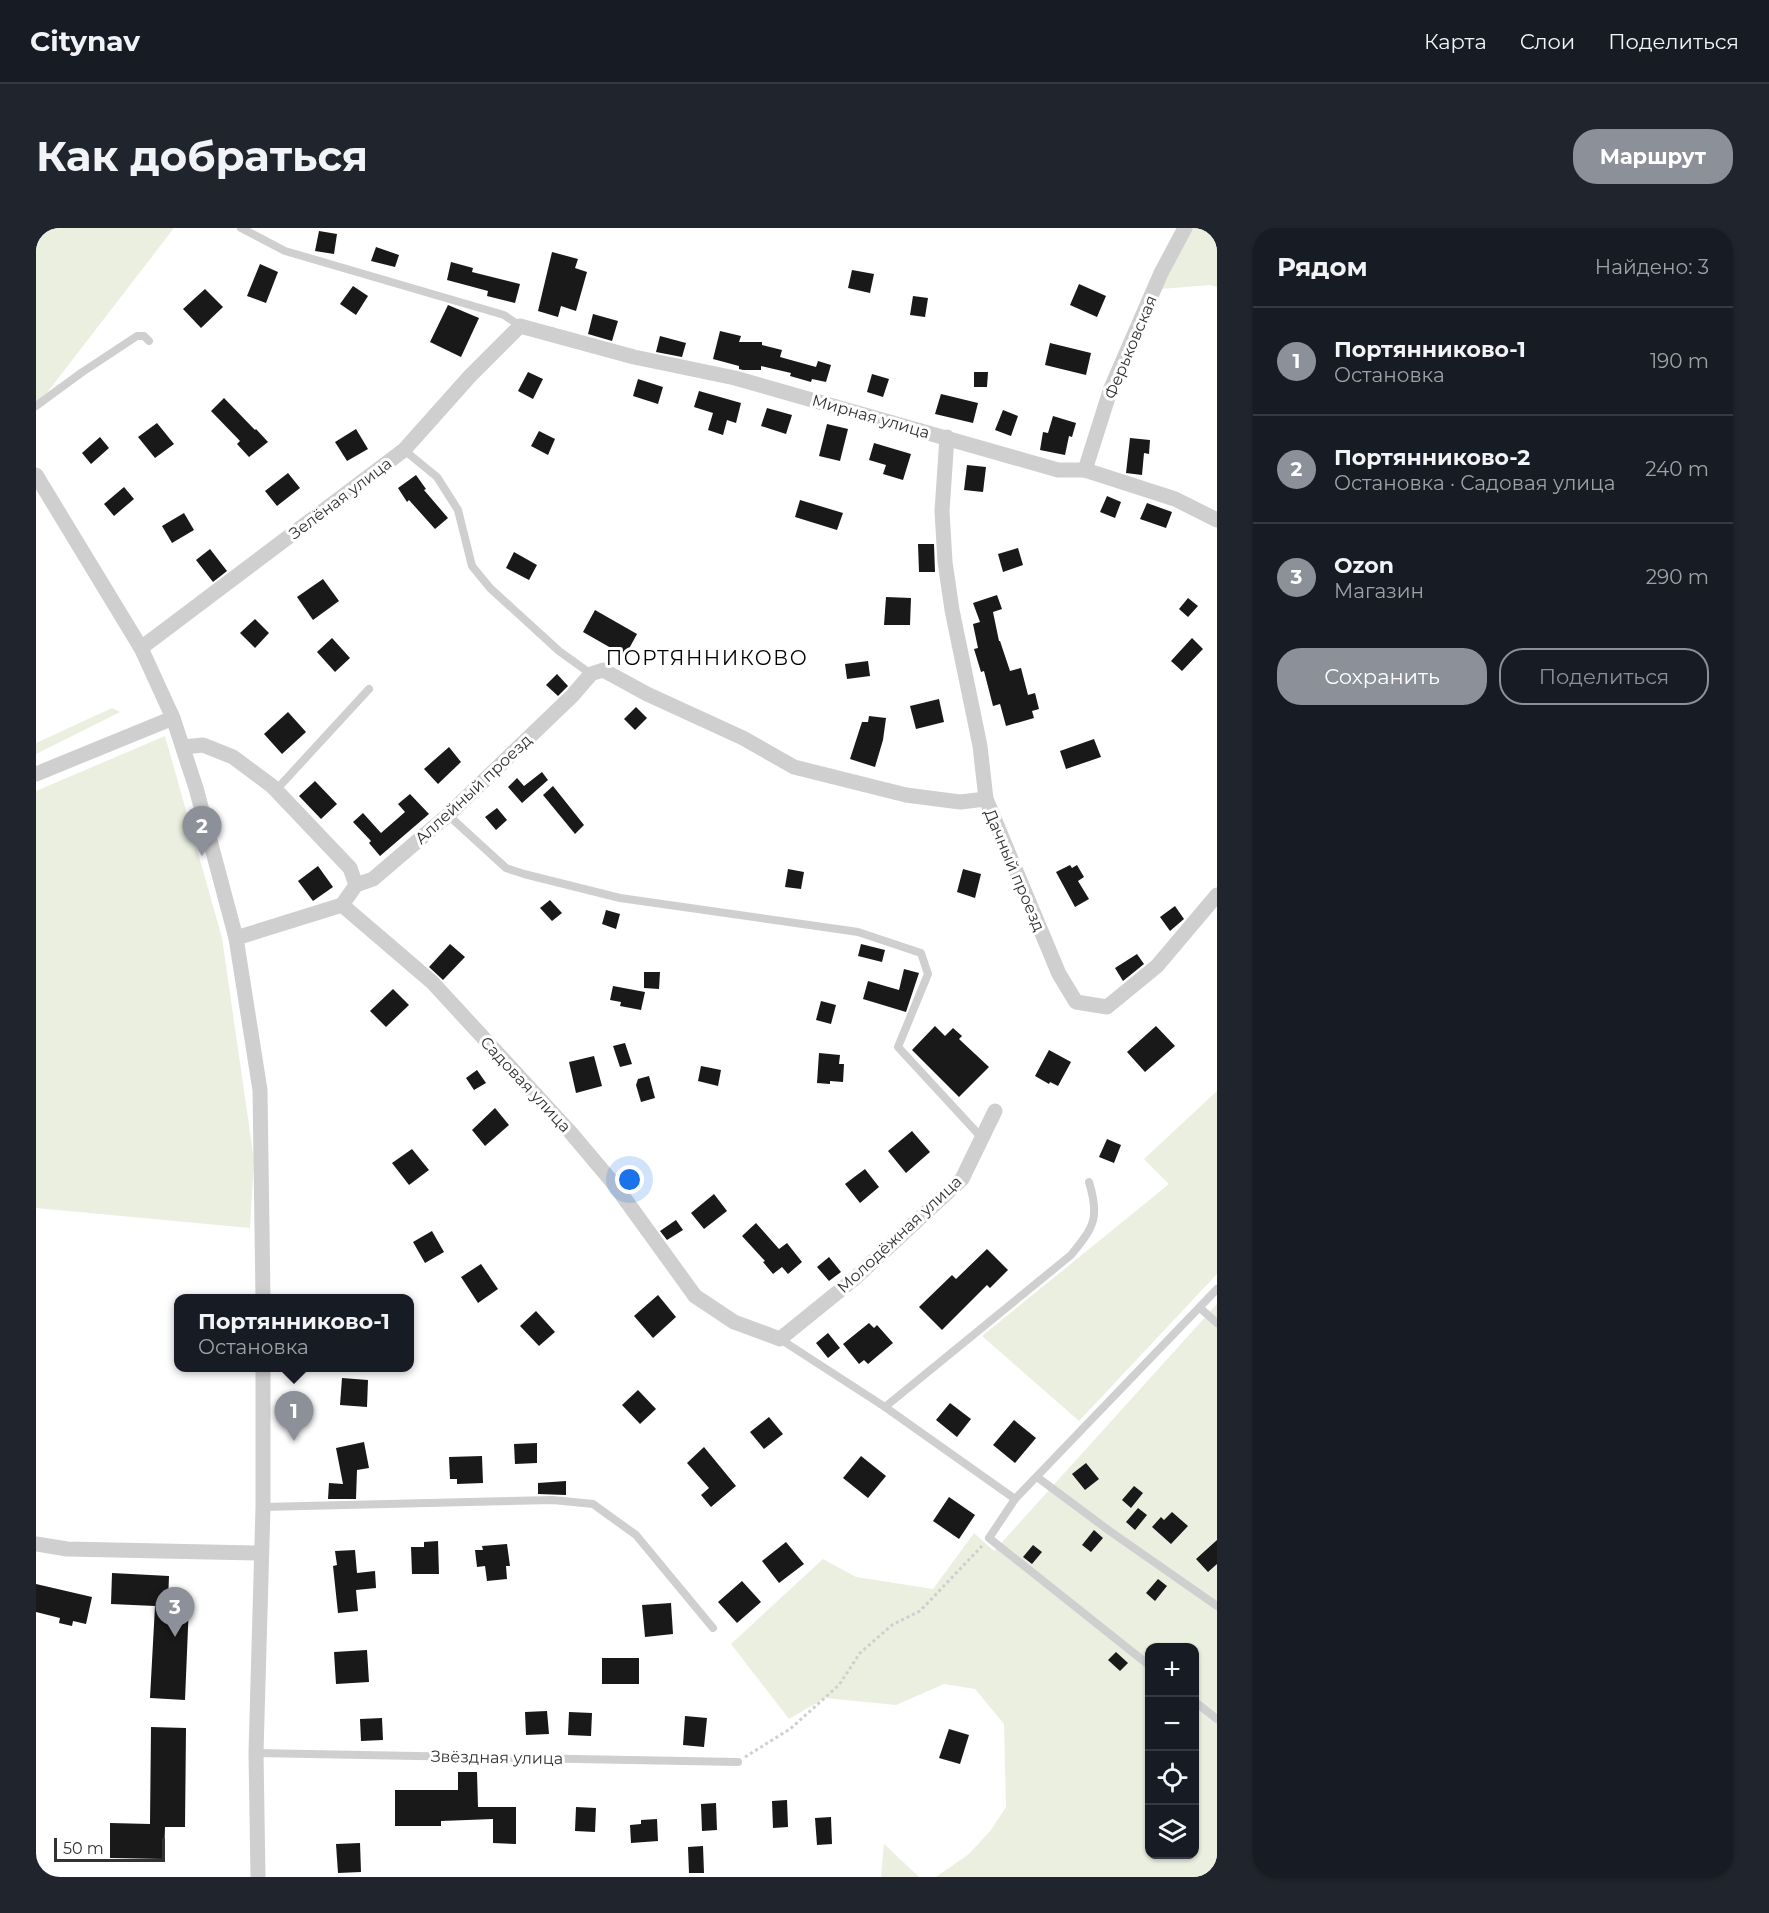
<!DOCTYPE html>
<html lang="ru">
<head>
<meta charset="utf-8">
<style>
	body { margin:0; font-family:Montserrat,sans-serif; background:#20242c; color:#f1f3f6 }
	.controls { position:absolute; right:18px; bottom:18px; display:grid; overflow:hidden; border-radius:12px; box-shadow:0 2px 4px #0004 }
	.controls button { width:54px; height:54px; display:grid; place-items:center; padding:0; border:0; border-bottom:2px solid #363941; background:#171b24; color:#f1f3f6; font:30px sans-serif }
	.scale { position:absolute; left:18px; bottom:15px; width:111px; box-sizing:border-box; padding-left:6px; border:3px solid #323232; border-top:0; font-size:16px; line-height:21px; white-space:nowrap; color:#323232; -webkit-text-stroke:4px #fff; paint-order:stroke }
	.you { position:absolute; left:594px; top:952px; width:21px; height:21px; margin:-15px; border:4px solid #fff; border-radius:50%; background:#1a73e8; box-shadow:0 0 0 9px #1a73e833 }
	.badge { display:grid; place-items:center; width:39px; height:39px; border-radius:50%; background:#8c9099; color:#fff; font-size:20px; font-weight:700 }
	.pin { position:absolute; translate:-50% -50px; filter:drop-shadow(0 2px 3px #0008) }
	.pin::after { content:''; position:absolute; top:32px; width:21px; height:18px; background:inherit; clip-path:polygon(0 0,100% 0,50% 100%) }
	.popup { position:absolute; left:138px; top:1066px; width:240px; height:78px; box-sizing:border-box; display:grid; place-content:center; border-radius:12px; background:#171b24; filter:drop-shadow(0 2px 4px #0005); font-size:20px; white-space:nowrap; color:#9ea1a6 }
	.popup b { font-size:22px; color:#f1f3f6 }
	.popup::after { content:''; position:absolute; left:50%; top:100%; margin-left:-12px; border:12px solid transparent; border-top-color:#171b24 }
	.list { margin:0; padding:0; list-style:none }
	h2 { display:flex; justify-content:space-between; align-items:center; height:78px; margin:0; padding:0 24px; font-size:26px }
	h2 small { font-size:20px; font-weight:400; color:#9ea1a6 }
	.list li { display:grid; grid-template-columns:39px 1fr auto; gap:18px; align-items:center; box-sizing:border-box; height:108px; padding:0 24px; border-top:2px solid #363941 }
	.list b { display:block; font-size:22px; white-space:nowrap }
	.list p { margin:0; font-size:20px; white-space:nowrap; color:#9ea1a6 }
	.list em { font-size:20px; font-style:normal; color:#9ea1a6 }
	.actions { display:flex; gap:12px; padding:18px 24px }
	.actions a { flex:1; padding:14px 0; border:2px solid #8c9099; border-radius:24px; text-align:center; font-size:21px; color:#8c9099 }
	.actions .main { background:#8c9099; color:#fff }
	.icon { flex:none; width:33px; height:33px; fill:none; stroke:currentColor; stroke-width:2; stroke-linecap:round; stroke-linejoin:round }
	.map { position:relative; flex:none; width:1181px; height:1649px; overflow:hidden; border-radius:24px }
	header { display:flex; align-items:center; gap:36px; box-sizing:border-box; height:84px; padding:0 30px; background:#171b24; border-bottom:2px solid #363941 }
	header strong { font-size:28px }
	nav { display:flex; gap:33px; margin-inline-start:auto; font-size:21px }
	.intro { display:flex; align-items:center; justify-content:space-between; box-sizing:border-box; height:144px; padding:0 36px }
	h1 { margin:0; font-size:42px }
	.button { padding:15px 27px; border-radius:24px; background:#8c9099; color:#fff; font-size:21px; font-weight:700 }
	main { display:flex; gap:36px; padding:0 36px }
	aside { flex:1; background:#171b24; border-radius:24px; box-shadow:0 2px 4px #0004 }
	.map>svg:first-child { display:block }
	.green { fill:#eaefe0; fill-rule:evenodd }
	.building { fill:#191919 }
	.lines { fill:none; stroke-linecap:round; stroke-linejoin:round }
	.path { stroke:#cfcfcf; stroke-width:3; stroke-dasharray:3 3; stroke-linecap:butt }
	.lane { stroke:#cfcfcf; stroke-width:8 }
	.street { stroke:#cfcfcf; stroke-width:15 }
	.labels { text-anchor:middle; stroke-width:6; stroke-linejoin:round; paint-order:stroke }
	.street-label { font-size:16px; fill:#323232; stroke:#fff }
	.quarter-label { font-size:20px; letter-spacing:1.5px; fill:#000; stroke:#fff }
</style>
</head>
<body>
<header>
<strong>Citynav</strong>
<nav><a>Карта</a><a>Слои</a><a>Поделиться</a></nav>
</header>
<div class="intro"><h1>Как добраться</h1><a class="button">Маршрут</a></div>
<main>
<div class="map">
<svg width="1181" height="1649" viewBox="0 0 1181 1649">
	<rect width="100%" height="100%" fill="#fff"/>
	<g class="green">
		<path d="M0,0H138L0,179Z"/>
		<path d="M1154,0H1181V59L1174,57L1124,61Z"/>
		<path d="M76,480L84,484L0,526V515Z"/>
		<path d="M129,508L186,710L218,932L214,1000L0,980V563Z"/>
		<path d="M1181,863V1046L1043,1193L946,1108L1133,956L1108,931Z"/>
		<path d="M1181,1076V1649H900L933,1626L955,1602L970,1579L968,1496L939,1461L908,1456L860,1477L789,1470L753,1491L695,1416L787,1331L820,1349L897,1361L938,1305L958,1323ZM1114,1420H1158V1626H1114Z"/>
		<path d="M848,1616L883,1649H845Z"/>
	</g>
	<g class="building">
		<path d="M283,3L301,6L298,26L279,23Z"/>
		<path d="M340,19L363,27L359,39L335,33Z"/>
		<path d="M516,24L542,31L539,40L551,44L540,83L525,78L522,89L502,83Z"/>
		<path d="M415,34L437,40L436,44L484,56L479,75L451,68L452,63L411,52Z"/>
		<path d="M224,36L242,44L230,75L211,68Z"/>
		<path d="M816,42L838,46L834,65L812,60Z"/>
		<path d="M1043,56L1070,68L1061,89L1034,77Z"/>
		<path d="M317,58L332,68L320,87L304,76Z"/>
		<path d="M169,61L187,79L165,100L147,81Z"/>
		<path d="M877,68L892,70L889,89L874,87Z"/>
		<path d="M412,77L443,90L425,129L394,114Z"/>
		<path d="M557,86L582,93L576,113L552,106Z"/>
		<path d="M684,103L705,108L703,114H726V117L746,122L744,129L780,139L782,133L795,137L790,154L776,151L775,154L754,148L755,145L725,138V142H707L703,141V138L677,131Z"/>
		<path d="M624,108L650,115L646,129L620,124Z"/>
		<path d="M1014,115L1055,125L1050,147L1009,137Z"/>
		<path d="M492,144L507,151L497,171L482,163Z"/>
		<path d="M938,144H952L951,159H938Z"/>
		<path d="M836,146L853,151L847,169L831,164Z"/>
		<path d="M602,151L627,159L622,176L597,168Z"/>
		<path d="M663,163L705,175L700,195L691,192L687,207L672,202L677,185L658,179Z"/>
		<path d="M905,166L942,175L937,195L899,186Z"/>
		<path d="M188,170L219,202L220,201L232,214L213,229L201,216L204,213L175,183Z"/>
		<path d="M731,180L756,187L750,206L725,198Z"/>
		<path d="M967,182L982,188L975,208L959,202Z"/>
		<path d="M1017,188L1040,195L1036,209L1033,208L1029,227L1004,222L1007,204L1012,205Z"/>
		<path d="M121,195L138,216L119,230L102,209Z"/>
		<path d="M791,196L812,201L804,233L783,228Z"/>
		<path d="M320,201L332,221L311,233L299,214Z"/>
		<path d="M503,203L519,211L512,227L495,218Z"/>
		<path d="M64,209L73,220L55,236L46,225Z"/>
		<path d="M1094,210L1114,212L1113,226L1108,225L1106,247L1090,245Z"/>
		<path d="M838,215L875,226L867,252L847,246L850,237L833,232Z"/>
		<path d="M931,237L950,239L947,264L928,262Z"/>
		<path d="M252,245L264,260L241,278L229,263Z"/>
		<path d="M380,247L390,261L388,262L412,290L399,301L373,272L371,274L362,260Z"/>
		<path d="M88,259L98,271L78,288L68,276Z"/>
		<path d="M1071,268L1085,274L1079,290L1064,284Z"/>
		<path d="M764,272L807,285L801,302L759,289Z"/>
		<path d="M1111,275L1136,284L1130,300L1104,291Z"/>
		<path d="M148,285L158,302L136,315L126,298Z"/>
		<path d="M882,316H898L899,344H883Z"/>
		<path d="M982,320L987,337L967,344L962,326Z"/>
		<path d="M174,321L191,343L177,354L160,332Z"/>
		<path d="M478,324L501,337L493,352L470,340Z"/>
		<path d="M287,351L303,373L277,392L261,369Z"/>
		<path d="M961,367L966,381L957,384L963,413H964L974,443L985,440L992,467L999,465L1003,481L996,483L998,490L970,498L964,476L957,478L948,443L945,444L938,421L942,420L937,396L944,394L937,375Z"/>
		<path d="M850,369L875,370L874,397H848Z"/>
		<path d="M1152,370L1162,378L1152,389L1143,381Z"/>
		<path d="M559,382L601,406L589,428L547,404Z"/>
		<path d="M219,391L233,405L219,420L204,405Z"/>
		<path d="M296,410L314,430L299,444L281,424Z"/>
		<path d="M1156,410L1167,421L1146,443L1135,433Z"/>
		<path d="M832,433L834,448L811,451L809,436Z"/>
		<path d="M521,446L532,458L522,468L510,457Z"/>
		<path d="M903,471L908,494L880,501L874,478Z"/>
		<path d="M600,479L611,490L599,502L588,491Z"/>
		<path d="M252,484L270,504L246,526L228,506Z"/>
		<path d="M833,488L850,490L847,512L839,539L814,531L826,494H832Z"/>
		<path d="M1058,511L1065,529L1030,541L1024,523Z"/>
		<path d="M413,519L425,534L402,556L388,541Z"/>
		<path d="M506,544L512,552L486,575L472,559L481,550L488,558Z"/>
		<path d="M279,553L301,576L285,591L263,568Z"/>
		<path d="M517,558L548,597L539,606L507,567Z"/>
		<path d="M374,566L393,586L344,628L333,615L335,613L317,594L327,585L345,605L369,584L362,576Z"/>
		<path d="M461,580L471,592L460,602L449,589Z"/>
		<path d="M1034,637L1036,640L1041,637L1048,649L1042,653L1053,671L1039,679L1020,644Z"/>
		<path d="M282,638L297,659L277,673L262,653Z"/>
		<path d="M752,641L768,644L765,661L749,659Z"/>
		<path d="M927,641L945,646L939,670L921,664Z"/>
		<path d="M514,672L526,685L516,693L504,680Z"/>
		<path d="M1139,678L1148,691L1134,703L1124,689Z"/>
		<path d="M570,682L584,686L580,701L566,696Z"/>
		<path d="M414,716L429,729L407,752L393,739Z"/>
		<path d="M825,716L849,722L846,734L822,728Z"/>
		<path d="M1101,726L1108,736L1087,753L1079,740Z"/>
		<path d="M868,741L883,745L870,784L827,771L832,753L863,762Z"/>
		<path d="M608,744H624L623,761L608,760Z"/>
		<path d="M577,758L609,764L605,782L584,778L585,774L574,772Z"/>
		<path d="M357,761L373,777L350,799L334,783Z"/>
		<path d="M785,773L800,777L795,796L780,792Z"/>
		<path d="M899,798L909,808L917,800L926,808L923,811L953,839L923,869L876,822Z"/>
		<path d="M1120,798L1139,818L1109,844L1091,824Z"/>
		<path d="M589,815L596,836L584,839L577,818Z"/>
		<path d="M1013,822L1035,834L1022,858L1014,854L1013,856L999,848Z"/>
		<path d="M783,825L804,827L803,836H808L807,854L794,853V856L781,855Z"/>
		<path d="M558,828L566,858L540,865L533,834Z"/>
		<path d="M665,838L685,842L682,858L662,853Z"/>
		<path d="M441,842L450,855L438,862L430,850Z"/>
		<path d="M613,848L619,870L605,874L600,857L602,851Z"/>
		<path d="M459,880L473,897L449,918L436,902Z"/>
		<path d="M876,903L894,924L870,945L852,923Z"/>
		<path d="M1071,911L1085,917L1078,935L1063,929Z"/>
		<path d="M376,921L393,942L373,957L356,935Z"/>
		<path d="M829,941L843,959L824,975L809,956Z"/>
		<path d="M678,966L691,983L668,1001L655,985Z"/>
		<path d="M640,992L647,1002L631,1012L624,1003Z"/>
		<path d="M720,995L743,1021L751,1015L766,1034L752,1046L746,1039L737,1046L727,1034L729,1033L706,1008Z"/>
		<path d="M396,1003L408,1024L389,1035L377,1014Z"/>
		<path d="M951,1021L972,1042L954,1060L951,1057L906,1102L883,1079L916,1047L920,1051Z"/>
		<path d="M793,1029L805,1044L793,1053L781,1039Z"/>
		<path d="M445,1036L462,1061L442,1075L425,1049Z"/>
		<path d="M622,1067L640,1089L617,1110L598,1088Z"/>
		<path d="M500,1083L519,1104L503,1118L484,1098Z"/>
		<path d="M833,1095L838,1100L841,1097L857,1115L832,1136L828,1132L823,1136L807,1116Z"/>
		<path d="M792,1105L804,1120L792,1130L780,1115Z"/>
		<path d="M306,1150L332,1152L331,1179L304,1177Z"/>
		<path d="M602,1162L620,1181L604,1196L586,1177Z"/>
		<path d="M914,1175L935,1191L921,1209L900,1192Z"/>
		<path d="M733,1189L747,1206L728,1221L714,1204Z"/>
		<path d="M978,1192L1000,1210L979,1235L957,1217Z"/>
		<path d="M328,1214L333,1240L321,1242L320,1271H292L293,1255L307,1256L300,1220Z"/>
		<path d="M501,1215V1235L479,1236L478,1216Z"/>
		<path d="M668,1219L700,1258L675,1279L665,1267L673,1260L651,1235Z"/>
		<path d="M446,1228L447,1255L421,1256V1251H414L413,1229Z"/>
		<path d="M825,1228L850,1248L832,1270L807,1250Z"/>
		<path d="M1050,1235L1063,1251L1049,1262L1036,1246Z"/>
		<path d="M530,1253V1267L502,1266V1255Z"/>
		<path d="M1098,1258L1107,1265L1095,1280L1086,1272Z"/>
		<path d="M913,1269L939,1287L923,1311L897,1293Z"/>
		<path d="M1102,1280L1111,1287L1099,1302L1090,1294Z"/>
		<path d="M1136,1284L1152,1298L1135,1316L1116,1299L1125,1289L1128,1292Z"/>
		<path d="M1058,1302L1067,1310L1055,1324L1046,1317Z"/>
		<path d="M1181,1312V1336L1172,1344L1160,1331Z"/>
		<path d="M402,1313L403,1346H376L375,1319H388V1314Z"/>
		<path d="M750,1314L768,1336L743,1355L726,1333Z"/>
		<path d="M471,1316L474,1338H470L471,1351L451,1353L449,1338L441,1339L439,1322H447L446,1318Z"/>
		<path d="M997,1317L1006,1324L996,1336L987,1329Z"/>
		<path d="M319,1322L321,1345L339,1343L340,1360L320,1362L322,1383L302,1385L297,1338L301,1337L299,1323Z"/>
		<path d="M76,1345L133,1348L132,1375L153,1376L149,1472L114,1470L119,1378L75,1376Z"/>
		<path d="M1122,1351L1131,1358L1119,1373L1110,1365Z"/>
		<path d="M706,1353L725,1374L701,1395L682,1374Z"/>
		<path d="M0,1356L56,1369L50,1396L37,1393L36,1398L23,1395L24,1390L0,1384Z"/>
		<path d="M635,1375L637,1406L609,1409L606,1377Z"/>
		<path d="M331,1422L333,1454L300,1456L298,1424Z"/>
		<path d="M1080,1424L1092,1435L1084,1443L1072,1432Z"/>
		<rect x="566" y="1430" width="37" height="26"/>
		<path d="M511,1483L513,1506L490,1507L489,1484Z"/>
		<path d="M533,1484L556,1485L555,1508L532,1507Z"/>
		<path d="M649,1488L671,1490L668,1519L647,1517Z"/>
		<path d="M346,1490L347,1512L325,1513L324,1491Z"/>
		<path d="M115,1499L150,1500L149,1599H129L128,1631L74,1630V1595L114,1596Z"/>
		<path d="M913,1501L933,1507L924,1536L903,1530Z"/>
		<path d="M422,1544H441L442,1579H480V1616L457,1615V1591L405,1593V1598H359V1562H422Z"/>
		<path d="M751,1572L752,1599L737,1600L736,1573Z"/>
		<path d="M680,1575L681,1602L666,1603L665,1576Z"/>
		<path d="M540,1579L560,1580L559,1604L539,1603Z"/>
		<path d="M795,1589L796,1616L781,1617L779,1590Z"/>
		<path d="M621,1591L622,1613L595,1615L594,1597L605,1596V1592Z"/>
		<path d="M324,1615L325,1644L302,1645L300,1616Z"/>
		<path d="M667,1618L668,1645H653L652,1619Z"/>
	</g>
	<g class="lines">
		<path class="path" d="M709,1529L754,1501L803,1457L824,1425L856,1397L884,1383L946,1318"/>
		<g class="lane">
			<path d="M205,0L249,23L468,87L484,98"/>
			<path d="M0,178L45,145L101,108H108L113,113"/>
			<path d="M368,222L401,249L422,282L436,338L454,360L523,423L555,446"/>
			<path d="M240,562L333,461"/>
			<path d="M412,587L470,640L488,646L584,670L822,704L885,725L892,746L862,819L946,910"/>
			<path d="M1164,1080L1181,1095"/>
			<path d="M744,1111L849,1179L979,1271L1181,1061"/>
			<path d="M849,1179L1035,1027C1058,999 1064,990 1053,954"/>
			<path d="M1001,1249L1075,1304L1181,1378"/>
			<path d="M979,1271L953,1310L1114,1438"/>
			<path d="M227,1279L517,1272L557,1276L600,1307L677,1400"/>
			<path d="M1158,1473L1181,1491"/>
			<path d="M220,1525L702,1534"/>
		</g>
		<g class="street">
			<path d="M911,209L906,283L909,334L916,382L944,518L950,571L1023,746L1040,774L1071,779L1121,738L1181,667"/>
			<path d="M1049,242L1075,160L1125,45L1149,0"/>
			<path d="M0,247L105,420L137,490L160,560L200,710L224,862L227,1070"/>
			<path d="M105,420L368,222L434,148L484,98L598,129L699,150L1022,242H1049L1139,271L1181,292"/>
			<path d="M148,519L167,517L197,529L236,558L314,640L320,657"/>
			<path d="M0,546L137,490"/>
			<path d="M306,677L320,657L337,651L412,587L536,468L555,446L567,442L611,466L707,510L758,539L870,567L924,574L950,571"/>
			<path d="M200,710L306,677L396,754L535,905L578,956L659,1068L698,1094L744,1111L818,1051L926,951L959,883"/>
			<path d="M0,1316L31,1321L224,1325"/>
			<path d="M222,1649L220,1525L227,1279V1140"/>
		</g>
	</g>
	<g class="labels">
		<g class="street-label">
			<text transform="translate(1094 119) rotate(-67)" y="6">Ферьковская</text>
			<text transform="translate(835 188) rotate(16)" y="6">Мирная улица</text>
			<text transform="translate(304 270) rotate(-37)" y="6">Зелёная улица</text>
			<text transform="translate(437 561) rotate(-43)" y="6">Аллейный проезд</text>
			<text transform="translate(979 642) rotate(67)" y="6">Дачный проезд</text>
			<text transform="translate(490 856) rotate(47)" y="6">Садовая улица</text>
			<text transform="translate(863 1006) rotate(-43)" y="6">Молодёжная улица</text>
			<text transform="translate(461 1529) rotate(1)" y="6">Звёздная улица</text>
		</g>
		<g class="quarter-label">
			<text x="671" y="437">ПОРТЯННИКОВО</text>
		</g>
	</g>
</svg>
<div class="controls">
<button>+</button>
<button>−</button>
<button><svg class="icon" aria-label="locate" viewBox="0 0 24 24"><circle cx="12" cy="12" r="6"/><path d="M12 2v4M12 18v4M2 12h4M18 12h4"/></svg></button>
<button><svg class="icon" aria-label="layers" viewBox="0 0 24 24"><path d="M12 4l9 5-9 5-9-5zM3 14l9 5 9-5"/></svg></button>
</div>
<div class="scale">50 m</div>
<div class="you"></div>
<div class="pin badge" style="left:258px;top:1213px">1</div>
<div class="popup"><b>Портянниково-1</b>Остановка</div>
<div class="pin badge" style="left:166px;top:628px">2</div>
<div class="pin badge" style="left:139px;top:1409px">3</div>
</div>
<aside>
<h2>Рядом<small>Найдено: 3</small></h2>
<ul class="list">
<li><span class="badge">1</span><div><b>Портянниково-1</b><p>Остановка</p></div><em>190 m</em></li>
<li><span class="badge">2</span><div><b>Портянниково-2</b><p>Остановка · Садовая улица</p></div><em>240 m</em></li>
<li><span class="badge">3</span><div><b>Ozon</b><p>Магазин</p></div><em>290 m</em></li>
</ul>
<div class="actions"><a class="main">Сохранить</a><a>Поделиться</a></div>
</aside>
</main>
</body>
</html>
